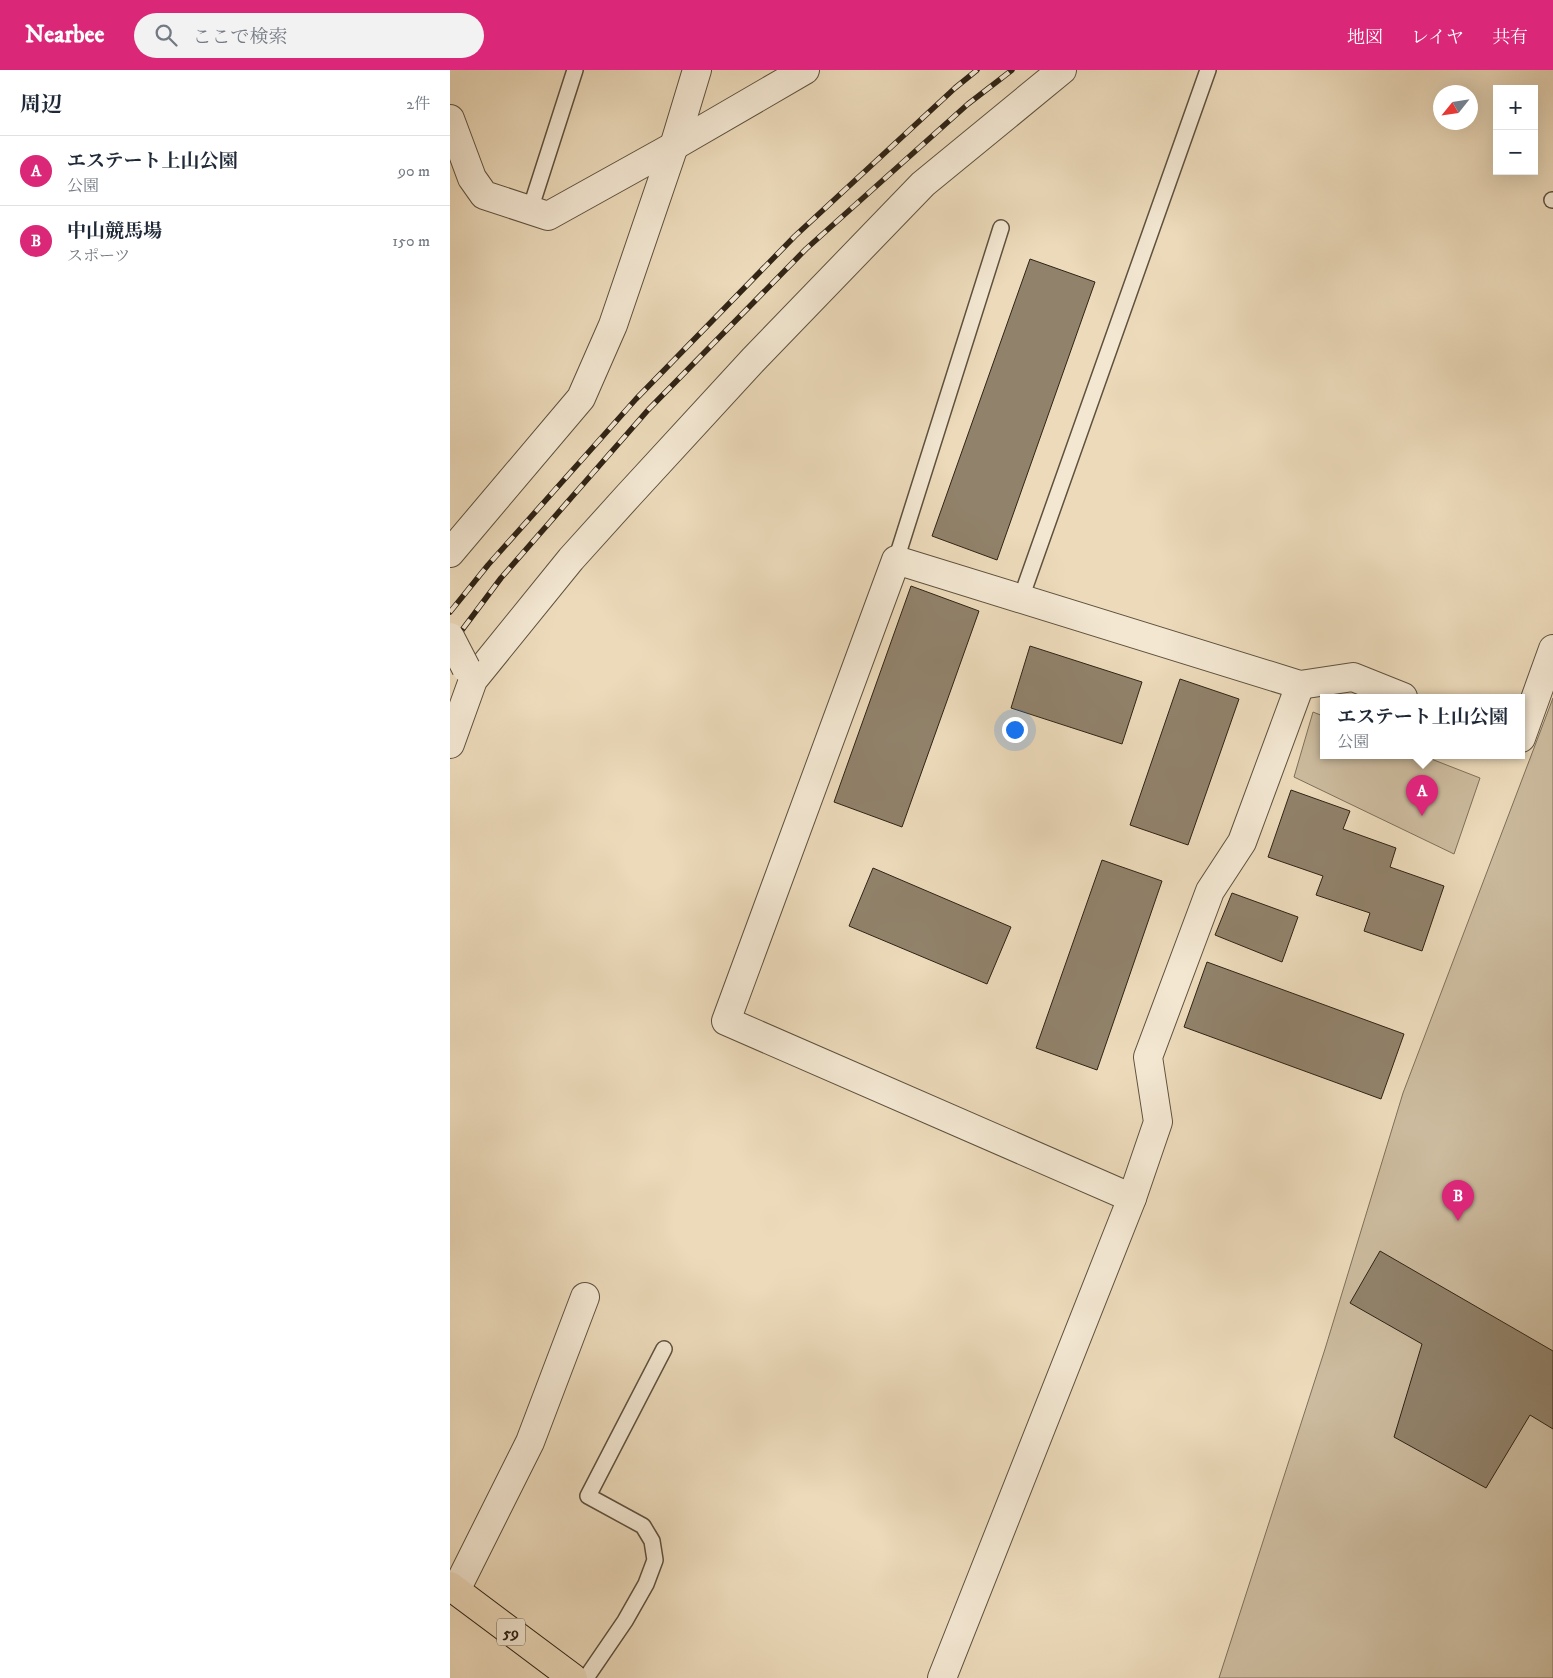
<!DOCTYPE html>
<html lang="ja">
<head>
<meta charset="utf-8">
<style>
	body { margin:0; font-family:"IM FELL DW Pica","Noto Serif JP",serif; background:#f2f2f3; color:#1f2937 }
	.controls { position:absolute; right:15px; top:15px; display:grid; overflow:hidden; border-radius:0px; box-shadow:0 5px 20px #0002 }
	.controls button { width:45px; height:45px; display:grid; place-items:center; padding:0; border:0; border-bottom:1px solid #e0e1e3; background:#fff; color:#1f2937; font:25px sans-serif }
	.compass { position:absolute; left:983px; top:15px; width:45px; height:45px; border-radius:50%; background:#fff; box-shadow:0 5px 20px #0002; rotate:240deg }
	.you { position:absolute; left:564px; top:659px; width:18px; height:18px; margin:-12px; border:4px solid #fff; border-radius:50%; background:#1a73e8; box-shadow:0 0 0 8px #1a73e833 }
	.badge { display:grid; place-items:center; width:32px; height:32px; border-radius:50%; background:#db2777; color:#fff; font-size:16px; font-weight:700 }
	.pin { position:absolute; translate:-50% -41px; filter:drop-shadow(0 1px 2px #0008) }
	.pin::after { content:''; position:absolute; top:26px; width:18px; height:15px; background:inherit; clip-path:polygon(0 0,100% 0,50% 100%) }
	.popup { position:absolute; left:870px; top:624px; width:205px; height:65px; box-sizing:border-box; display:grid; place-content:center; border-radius:0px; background:#fff; filter:drop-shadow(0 1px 4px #0005); font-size:16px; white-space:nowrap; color:#747a83 }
	.popup b { font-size:19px; color:#1f2937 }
	.popup::after { content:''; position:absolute; left:50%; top:100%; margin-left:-10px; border:10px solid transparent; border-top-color:#fff }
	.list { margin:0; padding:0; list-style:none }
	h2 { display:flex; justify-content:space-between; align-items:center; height:65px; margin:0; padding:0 20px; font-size:21px }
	h2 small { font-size:16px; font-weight:400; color:#747a83 }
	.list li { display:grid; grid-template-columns:32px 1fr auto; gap:15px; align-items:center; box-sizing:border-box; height:70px; padding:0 20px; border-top:1px solid #e0e1e3 }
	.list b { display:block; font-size:19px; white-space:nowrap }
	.list p { margin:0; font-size:16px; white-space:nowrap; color:#747a83 }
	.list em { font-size:16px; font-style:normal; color:#747a83 }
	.icon { flex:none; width:28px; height:28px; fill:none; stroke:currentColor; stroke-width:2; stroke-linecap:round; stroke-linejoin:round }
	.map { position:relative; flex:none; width:1103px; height:1608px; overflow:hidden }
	header { display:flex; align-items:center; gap:30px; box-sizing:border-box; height:70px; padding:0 25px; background:#db2777; color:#fff }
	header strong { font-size:24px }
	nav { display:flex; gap:28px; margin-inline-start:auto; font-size:18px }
	.search { width:350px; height:45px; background:#f2f2f3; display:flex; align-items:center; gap:12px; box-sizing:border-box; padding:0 18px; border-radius:28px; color:#747a83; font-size:19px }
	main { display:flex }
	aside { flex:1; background:#fff }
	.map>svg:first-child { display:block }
	.park { fill:#ccbb9e; stroke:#7e6f5a }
	.building { fill:#91826b; stroke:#2f2315 }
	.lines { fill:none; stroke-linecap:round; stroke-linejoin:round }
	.lane-casing { stroke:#5e513e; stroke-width:18 }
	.street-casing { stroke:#5e513e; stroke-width:30 }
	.primary-casing { stroke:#2f2315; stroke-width:30 }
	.lane { stroke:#f3e7d2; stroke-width:15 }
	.street { stroke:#f3e7d2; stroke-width:28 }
	.primary { stroke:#ecdaba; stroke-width:28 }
	.rail-casing { stroke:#2f2315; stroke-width:5.5 }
	.rail { stroke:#f3e7d2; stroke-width:4; stroke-dasharray:11; stroke-linecap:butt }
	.street-bridge-casing { stroke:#5e513e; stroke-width:30; stroke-linecap:butt }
	.street-bridge { stroke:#f3e7d2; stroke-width:28 }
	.labels { text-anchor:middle; stroke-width:4; stroke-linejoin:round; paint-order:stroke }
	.shield { fill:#f3e7d2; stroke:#6a5e4e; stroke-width:1 }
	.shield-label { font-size:16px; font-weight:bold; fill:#2f2315 }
</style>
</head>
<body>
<header>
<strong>Nearbee</strong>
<div class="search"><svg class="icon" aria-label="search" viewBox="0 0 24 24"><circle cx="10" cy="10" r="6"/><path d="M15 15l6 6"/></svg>ここで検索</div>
<nav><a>地図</a><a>レイヤ</a><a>共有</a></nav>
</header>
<main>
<aside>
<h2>周辺<small>2件</small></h2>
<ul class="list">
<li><span class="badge">A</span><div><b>エステート上山公園</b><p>公園</p></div><em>90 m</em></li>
<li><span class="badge">B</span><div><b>中山競馬場</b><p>スポーツ</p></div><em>150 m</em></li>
</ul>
</aside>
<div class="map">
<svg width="1103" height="1608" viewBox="0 0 1103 1608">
	<rect width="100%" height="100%" fill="#ecdaba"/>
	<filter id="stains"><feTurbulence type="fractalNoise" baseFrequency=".004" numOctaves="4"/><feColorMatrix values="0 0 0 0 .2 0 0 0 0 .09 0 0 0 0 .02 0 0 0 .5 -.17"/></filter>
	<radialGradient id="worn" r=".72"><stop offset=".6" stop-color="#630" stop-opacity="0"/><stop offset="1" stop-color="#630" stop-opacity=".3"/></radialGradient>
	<g class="park">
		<path d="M1103,628V1608H769L875,1279L953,1023Z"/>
		<path d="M863,642L873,646V685H971L1030,708L1004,784L844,707Z"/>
	</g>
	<g class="building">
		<path d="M580,189L645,212L547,490L482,466Z"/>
		<path d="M461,516L529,541L452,757L384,732Z"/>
		<path d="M580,576L692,612L672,674L561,638Z"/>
		<path d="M730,609L789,629L738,775L680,755Z"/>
		<path d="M841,720L900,741L893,759L946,778L940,797L994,816L972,881L914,861L920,843L866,825L873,806L818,787Z"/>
		<path d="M652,790L712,811L647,1000L586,978Z"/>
		<path d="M423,798L561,857L537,914L399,856Z"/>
		<path d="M782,823L848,847L832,892L765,865Z"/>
		<path d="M757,892L954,964L931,1029L734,957Z"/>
		<path d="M930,1181L1103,1281V1359L1080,1345L1036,1418L944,1367L972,1274L900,1233Z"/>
	</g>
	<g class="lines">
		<defs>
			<g id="lane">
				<path d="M1102,130H1103"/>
				<path d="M80,140L125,0"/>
				<path d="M446,490L551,158"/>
				<path d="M571,528L758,0"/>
				<path d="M136,1608L175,1551L196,1514L205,1490L202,1471L193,1456L138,1426L214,1279"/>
			</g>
			<g id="street">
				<path d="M0,49L22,108L34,125L98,146L224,76L355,0"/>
				<path d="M0,483L131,328L163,255L224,76L247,0"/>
				<path d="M1071,668L1103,579"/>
				<path d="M0,674L23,610L121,489L177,427L304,289L473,114L612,0"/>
				<path d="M682,1128L276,951L446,490L850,615L903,607L953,627"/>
				<path d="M6,1520L80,1372L135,1227"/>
				<path d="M492,1608L682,1128L708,1052L698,987L760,821L792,772L850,615"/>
			</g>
			<path id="primary" d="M0,1516L123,1608"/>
		</defs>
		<use href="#lane" class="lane-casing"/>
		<use href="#street" class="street-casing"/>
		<use href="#primary" class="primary-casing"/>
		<use href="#lane" class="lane"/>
		<use href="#street" class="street"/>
		<use href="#primary" class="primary"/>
		<defs>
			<g id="rail">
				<path d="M0,542L38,495L186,329L345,166L505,18L527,0"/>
				<path d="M0,576L51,508L198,340L356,179L518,34L562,0"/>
			</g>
		</defs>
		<use href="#rail" class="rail-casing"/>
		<use href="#rail" class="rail"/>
		<defs>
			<path id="street-bridge" d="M0,567L16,598"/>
		</defs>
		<use href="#street-bridge" class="street-bridge-casing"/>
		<use href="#street-bridge" class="street-bridge"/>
	</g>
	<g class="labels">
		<rect class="shield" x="47" y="1548.5" width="28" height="27" rx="4"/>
		<g class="shield-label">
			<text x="61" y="1568">59</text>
		</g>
	</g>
	<rect width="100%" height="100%" filter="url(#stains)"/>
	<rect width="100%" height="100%" fill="url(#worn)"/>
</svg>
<div class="controls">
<button>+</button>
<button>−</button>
</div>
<svg class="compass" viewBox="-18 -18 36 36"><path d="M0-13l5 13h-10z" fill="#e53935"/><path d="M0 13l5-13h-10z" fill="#747a83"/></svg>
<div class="you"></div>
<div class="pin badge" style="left:972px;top:746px">A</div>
<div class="popup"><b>エステート上山公園</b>公園</div>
<div class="pin badge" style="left:1008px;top:1151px">B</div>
</div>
</main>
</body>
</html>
